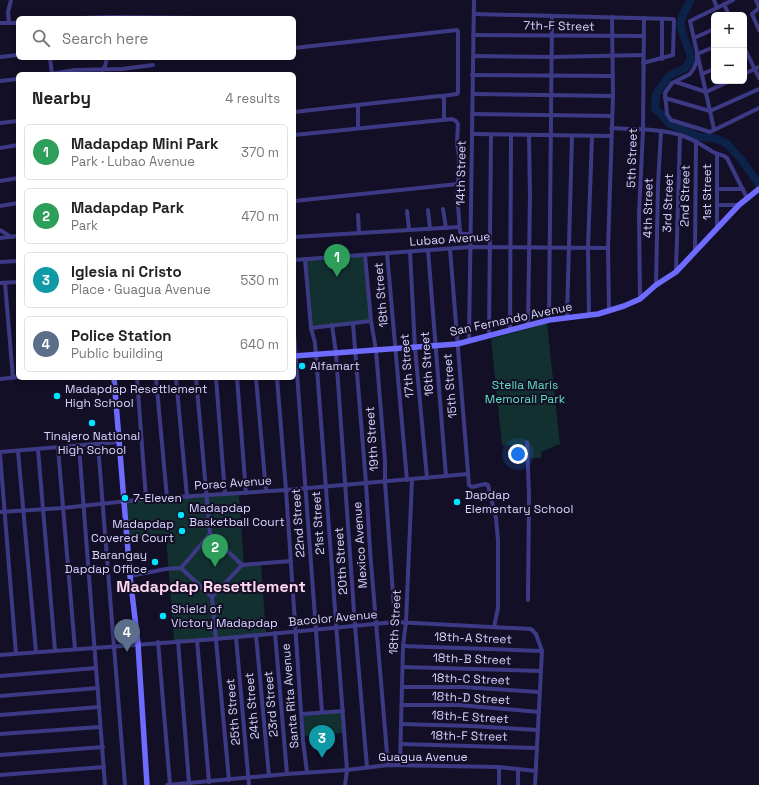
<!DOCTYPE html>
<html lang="en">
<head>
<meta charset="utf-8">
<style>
	body { margin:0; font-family:"Space Grotesk",sans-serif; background:#f2f2f2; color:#222 }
	.controls { position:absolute; right:12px; top:12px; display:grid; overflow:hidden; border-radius:6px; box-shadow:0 2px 6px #0003 }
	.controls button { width:36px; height:36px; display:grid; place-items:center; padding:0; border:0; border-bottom:1px solid #e0e0e0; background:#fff; color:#222; font:20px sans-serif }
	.you { position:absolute; left:518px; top:454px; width:14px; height:14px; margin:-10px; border:3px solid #fff; border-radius:50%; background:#1a73e8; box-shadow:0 0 0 6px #1a73e833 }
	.badge { display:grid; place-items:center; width:26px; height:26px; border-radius:50%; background:#137a85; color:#fff; font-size:13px; font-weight:700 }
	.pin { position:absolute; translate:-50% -33px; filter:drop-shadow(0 1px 2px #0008) }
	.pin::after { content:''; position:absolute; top:21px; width:14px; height:12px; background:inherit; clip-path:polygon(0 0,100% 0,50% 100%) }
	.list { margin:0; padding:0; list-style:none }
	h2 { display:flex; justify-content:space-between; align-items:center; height:52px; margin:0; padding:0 16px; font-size:17px }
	h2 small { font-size:13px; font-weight:400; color:#767676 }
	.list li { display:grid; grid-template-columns:26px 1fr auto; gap:12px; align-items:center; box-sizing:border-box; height:56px; margin:0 8px 8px; padding:0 8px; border:1px solid #e0e0e0; border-radius:6px }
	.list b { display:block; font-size:15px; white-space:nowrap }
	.list p { margin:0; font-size:13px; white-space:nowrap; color:#767676 }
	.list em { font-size:13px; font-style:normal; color:#767676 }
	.icon { flex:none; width:22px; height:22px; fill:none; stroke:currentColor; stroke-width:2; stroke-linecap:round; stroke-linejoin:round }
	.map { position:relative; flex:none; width:759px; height:785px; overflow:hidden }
	.search { position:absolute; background:#fff; box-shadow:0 2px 6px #0003; left:16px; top:16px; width:280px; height:44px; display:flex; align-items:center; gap:10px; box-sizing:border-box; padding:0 14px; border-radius:6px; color:#767676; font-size:15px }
	.panel { position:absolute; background:#fff; box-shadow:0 2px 6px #0003; left:16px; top:72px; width:280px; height:308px; border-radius:6px }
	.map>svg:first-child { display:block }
	.green { fill:#12302f }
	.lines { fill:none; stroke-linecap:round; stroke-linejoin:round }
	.river { stroke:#0c2248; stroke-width:8 }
	.street { stroke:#3d3a85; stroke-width:4 }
	.secondary { stroke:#6f6bff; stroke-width:5.5 }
	.poi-dot { fill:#00e5ff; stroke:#130f26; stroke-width:1.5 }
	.labels { text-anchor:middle; stroke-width:4; stroke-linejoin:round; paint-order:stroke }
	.street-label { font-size:12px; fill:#d9d4ff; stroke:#130f26 }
	.poi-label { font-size:12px; fill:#d9d4ff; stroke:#130f26; text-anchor:start }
	.park-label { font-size:12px; fill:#5fe0c0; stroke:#130f26 }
	.district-label { font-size:16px; font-weight:bold; fill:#ffd6f0; stroke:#130f26 }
</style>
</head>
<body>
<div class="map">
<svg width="759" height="785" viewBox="0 0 759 785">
	<rect width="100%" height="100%" fill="#130f26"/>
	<g class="green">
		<path d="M365,255L371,321L311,328L305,259Z"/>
		<path d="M547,323L560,444L541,452V458H525L524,446L502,445L491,339Z"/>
		<path d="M239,494L244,565L261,564L266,635L174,641L166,537L129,539L126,502Z"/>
		<path d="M341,712L343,733L304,736L303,715Z"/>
	</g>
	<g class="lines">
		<path class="river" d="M691,0C688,6 683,13 681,20C678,31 691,48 691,60L685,68L669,76L656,94L655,109L660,113L670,124L699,137L714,138L726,143L740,158L759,184"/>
		<g class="street">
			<path d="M714,0L717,8"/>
			<path d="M756,0L759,7"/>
			<path d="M724,4L729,15"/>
			<path d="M759,8L752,14L759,30"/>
			<path d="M474,14L673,19L674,20L673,55L643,63"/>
			<path d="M79,18L112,17L202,18"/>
			<path d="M0,23H18"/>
			<path d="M9,23L8,12L11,0"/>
			<path d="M473,35L644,36"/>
			<path d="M694,38L714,29"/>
			<path d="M714,47L697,54V61L694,68L690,74L672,83L665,93L667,114L671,120L710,132L759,108"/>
			<path d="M744,47L759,78"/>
			<path d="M294,48L457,30L458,31V92L457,94L442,96"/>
			<path d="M473,56L552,57L643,55"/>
			<path d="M0,57L18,55"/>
			<path d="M50,58L52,74"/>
			<path d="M662,59V19"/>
			<path d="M102,70L105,66L107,58"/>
			<path d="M50,74L75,70L122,69L153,65"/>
			<path d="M702,74L714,69"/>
			<path d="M744,74L759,67"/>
			<path d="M472,75L613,76"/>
			<path d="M0,81L18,79"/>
			<path d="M676,82L706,92L730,81"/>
			<path d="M473,94L613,96"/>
			<path d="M665,98L710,111L759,89"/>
			<path d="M358,105V128"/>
			<path d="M294,112L439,96L444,97V120"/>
			<path d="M472,114L612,116"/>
			<path d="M0,123L18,121"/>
			<path d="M611,128C634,130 658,128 680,135C692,138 702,145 713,152C718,155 723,154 727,158L747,198"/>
			<path d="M714,129L690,21L733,0"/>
			<path d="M472,134L611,136"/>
			<path d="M294,135L452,119L456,121L458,124L457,143L459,157L458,184"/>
			<path d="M0,148L18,145"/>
			<path d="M0,181L18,178"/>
			<path d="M718,189H743"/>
			<path d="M294,201L458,184L457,191L460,232L462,234H470"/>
			<path d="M717,205H739"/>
			<path d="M0,206L18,203"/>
			<path d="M443,209L446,228"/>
			<path d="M428,210L430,228"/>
			<path d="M407,211L409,229"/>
			<path d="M358,215L359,233"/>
			<path d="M717,229V154"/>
			<path d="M0,230L11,237"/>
			<path d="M294,237L459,227"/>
			<path d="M0,238L18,236"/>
			<path d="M450,249L469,485L472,487L485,484L488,485L496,518L498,540V608L494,627"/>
			<path d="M428,250L446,476"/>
			<path d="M695,251L696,141"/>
			<path d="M410,252L415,348L427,478"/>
			<path d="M387,253L407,480"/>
			<path d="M365,255L371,321L376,350L385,461V482L395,622"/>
			<path d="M305,259L311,328L315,343L316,355L347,770L345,785"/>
			<path d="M294,260L470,247L608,248"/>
			<path d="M0,262L18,261"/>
			<path d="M676,272L680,135"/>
			<path d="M0,283L18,282"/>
			<path d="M5,283L13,378"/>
			<path d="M656,285L658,185L661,131"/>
			<path d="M640,299L639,214L643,130L644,18"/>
			<path d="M609,310L608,248L613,96L612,17"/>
			<path d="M589,315L588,248L592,136"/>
			<path d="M567,317L572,136"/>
			<path d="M549,320L552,17"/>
			<path d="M353,324L366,483L370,551L388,765"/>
			<path d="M332,325L336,353L355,626L367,767"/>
			<path d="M528,325L530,196L529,135"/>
			<path d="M311,328L371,321"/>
			<path d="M510,330L511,135"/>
			<path d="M294,333L322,712"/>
			<path d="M489,336L491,135"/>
			<path d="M469,341L474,0"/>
			<path d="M137,378L146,499"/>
			<path d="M156,378L167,498"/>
			<path d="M176,378L187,497"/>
			<path d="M196,378L210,534L242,565L212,597"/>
			<path d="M216,378L225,494"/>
			<path d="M237,378L246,493"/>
			<path d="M256,378L266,491"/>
			<path d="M277,378L286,490L303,741L307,772"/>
			<path d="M0,379L18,377"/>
			<path d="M527,442L529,495L528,600"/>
			<path d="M98,445L125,785"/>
			<path d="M79,446L105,785"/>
			<path d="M58,448L75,649"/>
			<path d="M38,450L55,650"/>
			<path d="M18,451L36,652"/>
			<path d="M0,452L119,442"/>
			<path d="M0,454L16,654"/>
			<path d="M0,512L63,508L146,499L286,490L468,474"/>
			<path d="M210,534L181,568L212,597L229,780"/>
			<path d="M242,565L291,561"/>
			<path d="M130,576L166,569L181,568"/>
			<path d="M275,633L287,774"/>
			<path d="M256,635L269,776"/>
			<path d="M236,637L249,785"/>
			<path d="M197,640L209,782"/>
			<path d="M178,641L189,783"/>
			<path d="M158,642L170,785"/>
			<path d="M403,646L542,651"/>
			<path d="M0,655L216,639L395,622L531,629L536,634L542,651L535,785"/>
			<path d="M403,667L540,671"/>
			<path d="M0,676L96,668"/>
			<path d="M403,687H463L539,692"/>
			<path d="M0,696L98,688"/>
			<path d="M403,705H459L539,712"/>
			<path d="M302,714L343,711"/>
			<path d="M0,715L99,707"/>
			<path d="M402,724L470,726L538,730"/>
			<path d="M0,734L100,727"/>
			<path d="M401,744L537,748"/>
			<path d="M0,755L103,747"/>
			<path d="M400,765L403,646L406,622L412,479"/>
			<path d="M0,775L104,767"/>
			<path d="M167,785L287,774L347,770L388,765L499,767L536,771"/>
			<path d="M499,785V767"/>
			<path d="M518,785V769"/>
		</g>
		<g class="secondary">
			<path d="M294,356L457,344L549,320L598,314L624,306L640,299L656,285L676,272L739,205L759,189"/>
			<path d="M114,378L130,576L138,644L147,785"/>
		</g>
	</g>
	<g class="poi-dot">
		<circle cx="302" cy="366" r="4"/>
		<circle cx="57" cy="396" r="4"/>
		<circle cx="92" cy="423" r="4"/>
		<circle cx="125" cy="498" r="4"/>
		<circle cx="457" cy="502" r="4"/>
		<circle cx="181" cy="515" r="4"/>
		<circle cx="182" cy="531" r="4"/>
		<circle cx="155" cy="562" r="4"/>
		<circle cx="163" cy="616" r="4"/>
	</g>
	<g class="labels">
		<g class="street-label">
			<text transform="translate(559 26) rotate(1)" y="4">7th-F Street</text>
			<text transform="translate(632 158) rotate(-88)" y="4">5th Street</text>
			<text transform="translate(461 173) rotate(-89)" y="4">14th Street</text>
			<text transform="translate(707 192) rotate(-90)" y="4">1st Street</text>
			<text transform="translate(685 196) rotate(-89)" y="4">2nd Street</text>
			<text transform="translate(668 203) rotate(-88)" y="4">3rd Street</text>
			<text transform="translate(648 208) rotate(-89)" y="4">4th Street</text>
			<text transform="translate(450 239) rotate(-4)" y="4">Lubao Avenue</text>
			<text transform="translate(381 295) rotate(-95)" y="4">18th Street</text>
			<text transform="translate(511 319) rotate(-12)" y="4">San Fernando Avenue</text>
			<text transform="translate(427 364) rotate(-94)" y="4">16th Street</text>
			<text transform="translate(407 366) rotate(-95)" y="4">17th Street</text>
			<text transform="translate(450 386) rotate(-95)" y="4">15th Street</text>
			<text transform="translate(372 439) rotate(-94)" y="4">19th Street</text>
			<text transform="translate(233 483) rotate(-4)" y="4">Porac Avenue</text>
			<text transform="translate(298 523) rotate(-94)" y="4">22nd Street</text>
			<text transform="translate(318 523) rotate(-94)" y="4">21st Street</text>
			<text transform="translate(360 545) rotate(-94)" y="4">Mexico Avenue</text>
			<text transform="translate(341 561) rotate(-94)" y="4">20th Street</text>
			<text transform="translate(333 618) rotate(-5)" y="4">Bacolor Avenue</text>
			<text transform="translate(395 622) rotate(-87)" y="4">18th Street</text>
			<text transform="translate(473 638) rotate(2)" y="4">18th-A Street</text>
			<text transform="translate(472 659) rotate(2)" y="4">18th-B Street</text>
			<text transform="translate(471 679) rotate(2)" y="4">18th-C Street</text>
			<text transform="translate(290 696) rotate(-95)" y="4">Santa Rita Avenue</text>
			<text transform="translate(471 698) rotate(3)" y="4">18th-D Street</text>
			<text transform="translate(271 704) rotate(-95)" y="4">23rd Street</text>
			<text transform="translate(252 706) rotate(-95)" y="4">24th Street</text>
			<text transform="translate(233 712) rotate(-95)" y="4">25th Street</text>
			<text transform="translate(470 717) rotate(3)" y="4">18th-E Street</text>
			<text transform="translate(469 736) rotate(1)" y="4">18th-F Street</text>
			<text x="423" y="761">Guagua Avenue</text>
		</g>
		<g class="poi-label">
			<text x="310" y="370">Alfamart</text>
			<text x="65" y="393">Madapdap Resettlement<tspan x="65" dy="14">High School</tspan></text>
			<text x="92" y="440" text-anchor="middle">Tinajero National<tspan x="92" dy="14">High School</tspan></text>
			<text x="465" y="499">Dapdap<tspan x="465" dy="14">Elementary School</tspan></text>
			<text x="133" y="502">7-Eleven</text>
			<text x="189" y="512">Madapdap<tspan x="189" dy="14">Basketball Court</tspan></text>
			<text x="174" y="528" text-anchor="end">Madapdap<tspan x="174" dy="14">Covered Court</tspan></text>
			<text x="147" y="559" text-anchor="end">Barangay<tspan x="147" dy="14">Dapdap Office</tspan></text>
			<text x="171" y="613">Shield of<tspan x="171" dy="14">Victory Madapdap</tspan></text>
		</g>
		<g class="park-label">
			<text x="525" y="389">Stella Maris<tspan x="525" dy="14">Memorail Park</tspan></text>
		</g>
		<g class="district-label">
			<text x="211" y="592">Madapdap Resettlement</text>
		</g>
	</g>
</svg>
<div class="controls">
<button>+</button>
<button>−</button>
</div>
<div class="you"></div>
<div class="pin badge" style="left:337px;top:277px;background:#2e9e5b">1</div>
<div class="pin badge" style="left:215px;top:567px;background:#2e9e5b">2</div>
<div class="pin badge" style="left:322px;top:758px;background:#0f9aa8">3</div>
<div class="pin badge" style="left:127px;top:652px;background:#5c6f8a">4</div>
<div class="search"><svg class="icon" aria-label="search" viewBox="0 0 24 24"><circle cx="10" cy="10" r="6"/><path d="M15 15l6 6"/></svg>Search here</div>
<section class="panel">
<h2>Nearby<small>4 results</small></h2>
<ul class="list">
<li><span class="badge" style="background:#2e9e5b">1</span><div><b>Madapdap Mini Park</b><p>Park · Lubao Avenue</p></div><em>370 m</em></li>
<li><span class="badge" style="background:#2e9e5b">2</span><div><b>Madapdap Park</b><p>Park</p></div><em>470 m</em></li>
<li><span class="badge" style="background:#0f9aa8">3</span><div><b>Iglesia ni Cristo</b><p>Place · Guagua Avenue</p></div><em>530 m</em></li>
<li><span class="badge" style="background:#5c6f8a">4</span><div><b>Police Station</b><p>Public building</p></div><em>640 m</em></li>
</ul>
</section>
</div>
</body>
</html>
